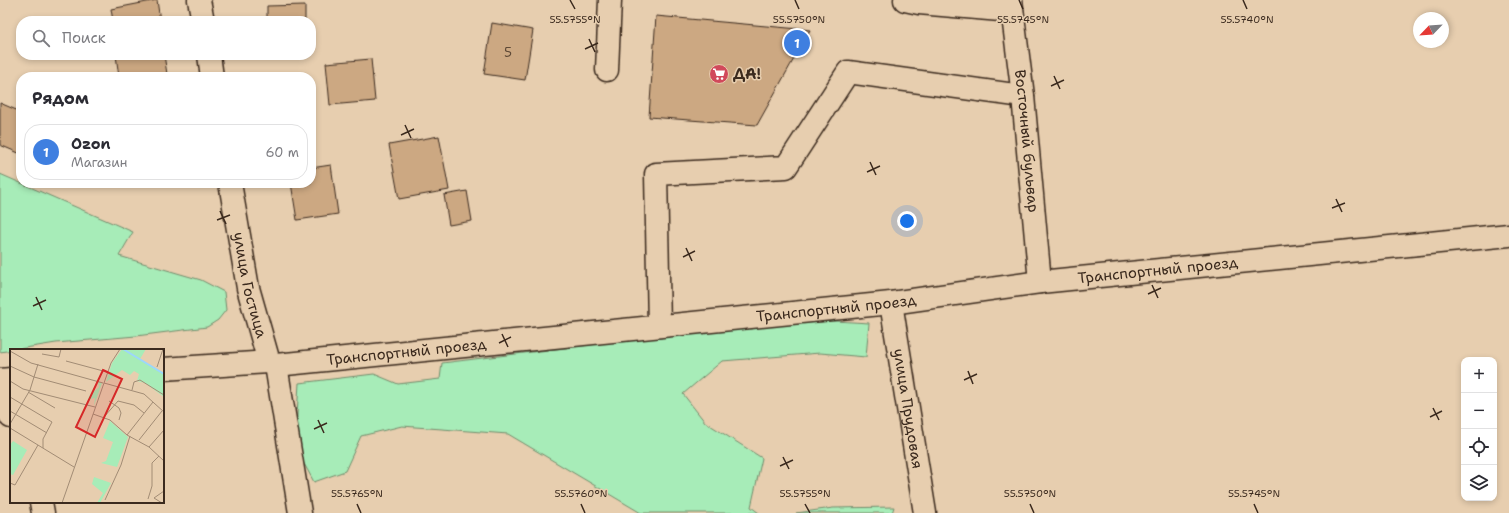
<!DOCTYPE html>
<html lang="ru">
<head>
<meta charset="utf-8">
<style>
	body { margin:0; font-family:"Shantell Sans",sans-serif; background:#f7f7f7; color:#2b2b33 }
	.controls { position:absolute; right:12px; bottom:12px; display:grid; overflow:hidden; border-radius:8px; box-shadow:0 2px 6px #0003 }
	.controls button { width:36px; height:36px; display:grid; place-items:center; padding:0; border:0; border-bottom:1px solid #e1e1e2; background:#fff; color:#2b2b33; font:20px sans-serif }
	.compass { position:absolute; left:1413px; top:12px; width:36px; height:36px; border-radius:50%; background:#fff; box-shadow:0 2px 6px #0003; rotate:245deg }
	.you { position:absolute; left:907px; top:221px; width:14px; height:14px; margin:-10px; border:3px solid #fff; border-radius:50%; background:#1a73e8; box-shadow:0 0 0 6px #1a73e833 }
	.badge { display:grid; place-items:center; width:26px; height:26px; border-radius:50%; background:#d1495b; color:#fff; font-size:13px; font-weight:700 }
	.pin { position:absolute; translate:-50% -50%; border:2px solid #fff; box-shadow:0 1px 4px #0006 }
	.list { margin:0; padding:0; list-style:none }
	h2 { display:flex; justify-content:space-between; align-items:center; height:52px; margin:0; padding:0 16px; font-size:17px }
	h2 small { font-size:13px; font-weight:400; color:#7c7c81 }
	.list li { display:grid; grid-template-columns:26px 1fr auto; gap:12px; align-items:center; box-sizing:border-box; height:56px; margin:0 8px 8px; padding:0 8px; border:1px solid #e1e1e2; border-radius:16px }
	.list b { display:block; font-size:15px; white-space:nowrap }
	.list p { margin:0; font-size:13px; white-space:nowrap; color:#7c7c81 }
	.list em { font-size:13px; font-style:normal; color:#7c7c81 }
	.icon { flex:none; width:22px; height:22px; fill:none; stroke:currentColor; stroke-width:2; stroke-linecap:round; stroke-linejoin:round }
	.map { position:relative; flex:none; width:1509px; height:513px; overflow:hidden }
	.search { position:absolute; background:#fff; box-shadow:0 2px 6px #0003; left:16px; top:16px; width:300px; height:44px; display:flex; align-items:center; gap:10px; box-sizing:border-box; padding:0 14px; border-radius:16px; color:#7c7c81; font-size:15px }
	.panel { position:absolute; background:#fff; box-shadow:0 2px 6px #0003; left:16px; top:72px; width:300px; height:116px; border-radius:16px }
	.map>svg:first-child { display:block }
	.green { fill:#a7ecb8; stroke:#718b6b }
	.building { fill:#cca882; stroke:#3b2a1e }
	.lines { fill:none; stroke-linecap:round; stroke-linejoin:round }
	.minor-casing { stroke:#3b2a1e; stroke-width:25 }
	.major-casing { stroke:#3b2a1e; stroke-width:25 }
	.minor { stroke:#e7ceaf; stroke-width:22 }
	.major { stroke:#e7ceaf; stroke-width:22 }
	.ticks { fill:none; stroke:#3b2a1e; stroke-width:1.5 }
	.labels { text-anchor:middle; stroke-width:3; stroke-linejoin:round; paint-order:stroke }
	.number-label { font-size:13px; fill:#5f4a37 }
	.poi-label { font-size:15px; font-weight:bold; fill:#3b2a1e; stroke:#e7ceaf; text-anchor:start }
	.street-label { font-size:15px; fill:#3b2a1e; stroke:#e7ceaf }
	.inset-river { fill:none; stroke:#9cd6fc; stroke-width:2 }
	.inset-road { fill:none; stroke:#a28c75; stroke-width:1 }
	.view { fill:#d62828; fill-opacity:0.15; stroke:#d62828; stroke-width:2 }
	.inset-edge { fill:none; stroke:#3b2a1e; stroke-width:2 }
	.ticks-label { font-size:10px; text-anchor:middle; fill:#3b2a1e; stroke:#e7ceaf; stroke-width:3; stroke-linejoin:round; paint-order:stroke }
</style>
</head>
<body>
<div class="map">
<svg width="1509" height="513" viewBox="0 0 1509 513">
	<rect width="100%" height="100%" fill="#e7ceaf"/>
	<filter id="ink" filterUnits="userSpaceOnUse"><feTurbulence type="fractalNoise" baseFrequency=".025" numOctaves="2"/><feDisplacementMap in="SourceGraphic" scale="8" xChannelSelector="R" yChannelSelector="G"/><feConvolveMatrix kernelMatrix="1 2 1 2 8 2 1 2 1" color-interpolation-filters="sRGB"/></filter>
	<g filter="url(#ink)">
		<g class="green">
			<path d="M0,174L133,232L119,256L201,280L224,292L226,310L218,320L207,327L136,336L56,343L0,352Z"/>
			<path d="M835,321L869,323L866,357L820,353L722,361L683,394L705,422L762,458L751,507L759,513H641L508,434L402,426L361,436L345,471L314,482L295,447L299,383L374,374L398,384L440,379L442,363L729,328Z"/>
			<path d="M894,507L892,513H796L833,508Z"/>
		</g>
		<g class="building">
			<path d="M157,0L160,21H113L111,9Z"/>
			<path d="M305,5V21H267V6Z"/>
			<path d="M656,16L810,30L757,125L649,117Z"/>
			<path d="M492,23L533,30L525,80L484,74Z"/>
			<path d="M116,55H164L167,74L141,77H119Z"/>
			<path d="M268,55H306V56L268,57Z"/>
			<path d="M371,59L375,101L330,105L326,63Z"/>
			<path d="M0,103L21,112V154L0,145Z"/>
			<path d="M439,136L449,190L399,199L389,145Z"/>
			<path d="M331,165L338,214L297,220L291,183H311V168Z"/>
			<path d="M467,191L472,221L449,225L444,195Z"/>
		</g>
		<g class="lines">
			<defs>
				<g id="minor">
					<path d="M199,0L203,21"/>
					<path d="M905,0L919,3L1012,11"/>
					<path id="s1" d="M1011,0L1023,96L1040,282"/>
					<path d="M209,55L212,77"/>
					<path d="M607,70L610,0"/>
					<path id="s2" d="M230,183L248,288L269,362"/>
					<path id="s3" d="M891,303L925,513"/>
					<path d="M659,326L656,174L786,167L848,72L1023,96"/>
					<path d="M276,365L300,513"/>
					<path d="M0,388L11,417"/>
					<path d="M41,502L43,513"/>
				</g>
				<g id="major">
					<path id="s4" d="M163,369L269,362L276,365L891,303L1040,282L1509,235"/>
					<path d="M0,380L11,379"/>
				</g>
			</defs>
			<use href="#minor" class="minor-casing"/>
			<use href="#major" class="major-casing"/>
			<use href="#minor" class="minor"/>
			<use href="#major" class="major"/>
		</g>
	</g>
	<path class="ticks" d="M570,0L575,9M795,0L799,9M1019,0L1023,9M1243,0L1247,9M589,39L595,52M585,49L598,43M1054,76L1060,89M1051,86L1064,80M405,125L411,138M401,135L414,129M870,162L876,175M867,172L880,166M1336,199L1342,212M1332,208L1345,203M220,211L226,224M217,220L230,215M686,248L692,261M683,257L695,251M1152,285L1158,298M1148,294L1161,288M36,297L42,310M33,306L46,300M502,334L508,347M499,343L511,337M968,371L973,384M964,380L977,374M1433,408L1439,420M1430,417L1442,411M318,420L324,433M314,429L327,423M783,457L789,469M780,466L793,460M357,504L361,513M581,504L585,513M805,504L810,513M1030,504L1034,513M1254,504L1258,513"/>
	<defs>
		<symbol id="supermarket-disc" viewBox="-11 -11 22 22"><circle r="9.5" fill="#d1495b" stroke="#e7ceaf"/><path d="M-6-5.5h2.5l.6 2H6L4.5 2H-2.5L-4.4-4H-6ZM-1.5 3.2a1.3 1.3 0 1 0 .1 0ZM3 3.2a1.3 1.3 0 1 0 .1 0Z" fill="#fff"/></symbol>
	</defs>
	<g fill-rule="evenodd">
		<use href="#supermarket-disc" x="708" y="63" width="22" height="22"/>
	</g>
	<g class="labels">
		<g class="number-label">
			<text x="508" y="57">5</text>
		</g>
		<g class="poi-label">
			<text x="733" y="79">ДА!</text>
		</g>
		<g class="street-label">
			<text dy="5" stroke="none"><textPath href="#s1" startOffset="142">Восточный бульвар</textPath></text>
			<text dy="5" stroke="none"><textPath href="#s4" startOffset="1001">Транспортный проезд</textPath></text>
			<text dy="5" stroke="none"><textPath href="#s2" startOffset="104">улица Гостица</textPath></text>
			<text dy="5" stroke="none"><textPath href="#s4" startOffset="677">Транспортный проезд</textPath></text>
			<text dy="5" stroke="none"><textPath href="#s4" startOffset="245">Транспортный проезд</textPath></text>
			<text dy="5" stroke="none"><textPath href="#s3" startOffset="107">улица Прудовая</textPath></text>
		</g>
	</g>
	<g transform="translate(10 349)">
		<rect width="154" height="154" fill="#e7ceaf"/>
		<path d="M112,0H136L130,10L154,24V48L135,34L127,32L129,25L124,22L120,26L112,21L96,33L102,14ZM88,33L92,34L84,57L85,49L79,50L77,55L79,47L89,38ZM100,72L118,88L107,118L91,114L96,112L103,93L93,89ZM3,92L17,101L3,126L0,125V96ZM84,128L101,134L90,154H87L93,144L82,135Z" fill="#a7ecb8"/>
		<path class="inset-river" d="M113,0L154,25"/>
		<path class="inset-road" d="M0,2L21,14L93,34M32,5L49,8L51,0M56,12L97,23M0,17L24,28L76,42M147,18L153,0M0,32L13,40M94,34L134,45L154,63M13,40L85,58M122,41L124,33L130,31L154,46M18,43L45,59M0,48L42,73L33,90V99M99,52L109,59L111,64L109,71M0,62L37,84M83,65L100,71L117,86L139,98L154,112M94,68L108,52L124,56L134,64M0,75L20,41L28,15M0,79L64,118M117,86L143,53M129,91L152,62M139,98L154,81M0,134L5,136L28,96M138,150L142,137V114L149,107M95,151L111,116L120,87M52,154L101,14L110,0M152,154L144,149L154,142"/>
		<path class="view" d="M93,21L112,30L85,88L66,78Z"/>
		<rect width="154" height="154" class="inset-edge"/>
	</g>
	<g class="ticks-label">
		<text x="575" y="23">55.5755°N</text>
		<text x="799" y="23">55.5750°N</text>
		<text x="1023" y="23">55.5745°N</text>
		<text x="1247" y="23">55.5740°N</text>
		<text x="357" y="497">55.5765°N</text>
		<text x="581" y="497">55.5760°N</text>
		<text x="805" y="497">55.5755°N</text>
		<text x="1030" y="497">55.5750°N</text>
		<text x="1254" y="497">55.5745°N</text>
	</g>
</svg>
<div class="controls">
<button>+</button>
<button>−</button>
<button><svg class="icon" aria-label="locate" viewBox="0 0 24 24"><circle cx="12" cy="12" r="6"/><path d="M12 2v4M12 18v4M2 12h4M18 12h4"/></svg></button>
<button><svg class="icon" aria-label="layers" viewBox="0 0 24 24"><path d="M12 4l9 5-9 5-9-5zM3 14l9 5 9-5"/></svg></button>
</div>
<svg class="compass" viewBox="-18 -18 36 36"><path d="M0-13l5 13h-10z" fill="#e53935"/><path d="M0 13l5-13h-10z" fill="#7c7c81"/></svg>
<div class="you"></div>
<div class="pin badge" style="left:797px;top:43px;background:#3f7fe0">1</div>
<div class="search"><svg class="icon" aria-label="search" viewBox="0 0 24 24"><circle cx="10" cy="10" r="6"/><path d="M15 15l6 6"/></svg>Поиск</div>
<section class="panel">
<h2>Рядом<small></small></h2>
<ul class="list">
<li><span class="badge" style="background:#3f7fe0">1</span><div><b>Ozon</b><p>Магазин</p></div><em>60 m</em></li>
</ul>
</section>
</div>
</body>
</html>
